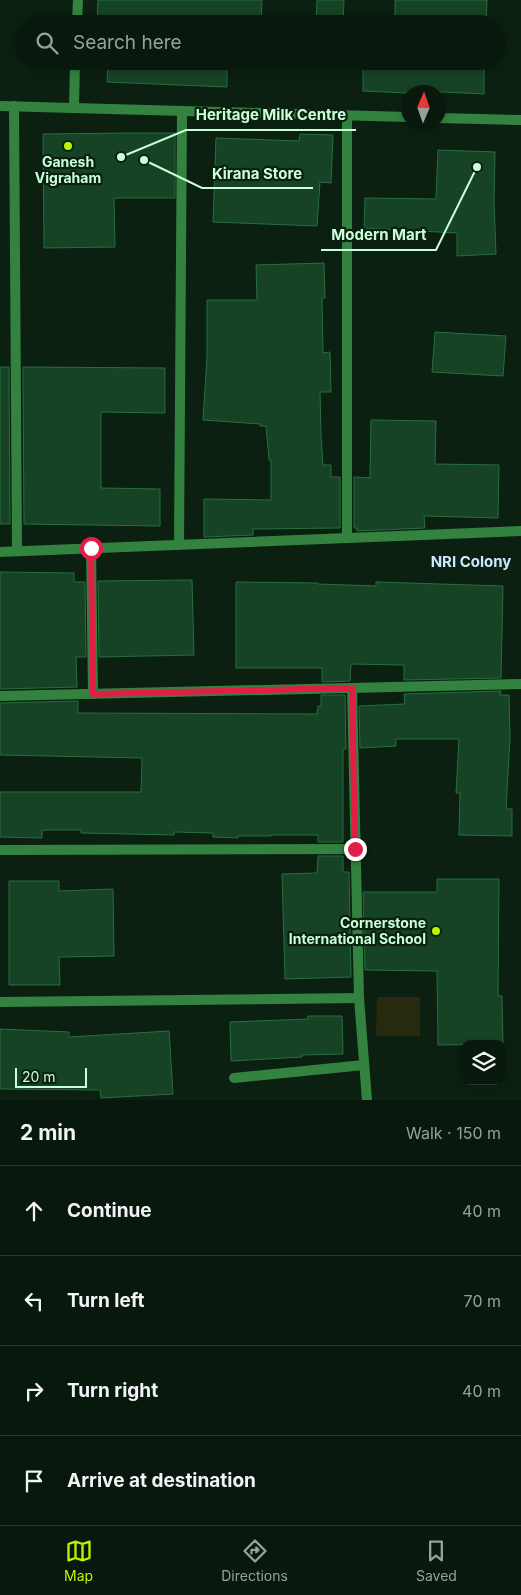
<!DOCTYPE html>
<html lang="en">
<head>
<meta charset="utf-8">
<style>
	body { margin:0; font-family:Inter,sans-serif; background:#16251b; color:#f1f3f6 }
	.controls { position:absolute; right:15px; bottom:15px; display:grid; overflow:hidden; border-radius:10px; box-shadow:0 2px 8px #0003 }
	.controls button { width:45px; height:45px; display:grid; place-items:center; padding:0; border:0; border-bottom:1px solid #29372e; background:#08180d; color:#f1f3f6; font:25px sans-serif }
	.compass { position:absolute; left:401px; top:85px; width:45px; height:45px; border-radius:50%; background:#08180d; box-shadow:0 2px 8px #0003; rotate:2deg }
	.scale { position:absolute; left:15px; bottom:12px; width:72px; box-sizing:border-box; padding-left:5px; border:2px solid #caffd7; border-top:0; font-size:14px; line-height:18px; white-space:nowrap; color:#caffd7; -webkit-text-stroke:4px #0b2011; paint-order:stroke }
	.stop { position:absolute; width:15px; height:15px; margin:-11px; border:4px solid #e11d48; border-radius:50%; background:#fff }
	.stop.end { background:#e11d48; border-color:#fff; box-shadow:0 1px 5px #0008 }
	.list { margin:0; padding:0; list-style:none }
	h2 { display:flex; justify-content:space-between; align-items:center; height:65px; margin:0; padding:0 20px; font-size:21px }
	h2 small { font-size:16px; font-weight:400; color:#98a09d }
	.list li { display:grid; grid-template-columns:32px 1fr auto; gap:15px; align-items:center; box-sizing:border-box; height:90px; padding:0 20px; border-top:1px solid #29372e }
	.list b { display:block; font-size:19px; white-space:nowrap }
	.list em { font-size:16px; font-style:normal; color:#98a09d }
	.icon { flex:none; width:28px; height:28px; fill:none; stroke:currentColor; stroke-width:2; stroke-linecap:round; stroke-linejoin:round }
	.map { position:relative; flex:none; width:521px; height:1100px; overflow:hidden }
	.search { position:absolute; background:#08180d; box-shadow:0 2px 8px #0003; left:15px; right:15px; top:15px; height:55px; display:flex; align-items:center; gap:12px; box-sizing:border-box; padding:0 18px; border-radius:28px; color:#98a09d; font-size:19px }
	.sheet { height:425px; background:#08180d }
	nav { display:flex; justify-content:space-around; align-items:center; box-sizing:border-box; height:70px; border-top:1px solid #29372e; background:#08180d; font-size:14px; color:#98a09d }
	nav a { display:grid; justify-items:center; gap:2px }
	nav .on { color:#bcf500 }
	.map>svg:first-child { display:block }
	.green { fill:#272a0e }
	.building { fill:#164225; stroke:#276f3f }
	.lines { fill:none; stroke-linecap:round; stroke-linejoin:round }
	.minor { stroke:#338240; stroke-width:10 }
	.route { stroke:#e11d48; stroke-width:6 }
	.poi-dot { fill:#bcf500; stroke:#0b2011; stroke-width:2 }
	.labels { text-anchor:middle; stroke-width:4.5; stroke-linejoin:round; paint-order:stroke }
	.poi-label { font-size:14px; font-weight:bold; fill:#caffd7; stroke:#0b2011 }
	.neighbourhood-label { font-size:15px; font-weight:bold; fill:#cce6ff; stroke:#0b2011 }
	.leader { fill:none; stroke:#caffd7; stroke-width:2 }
	.callout-dot { fill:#caffd7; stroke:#0b2011; stroke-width:2 }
	.callout-label { font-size:15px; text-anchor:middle; font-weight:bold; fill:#caffd7; stroke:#0b2011; stroke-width:4.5; stroke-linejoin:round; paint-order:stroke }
</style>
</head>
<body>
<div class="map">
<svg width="521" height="1100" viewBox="0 0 521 1100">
	<rect width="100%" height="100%" fill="#0b2011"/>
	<path class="green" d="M377,997H420V1036H376Z"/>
	<g class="building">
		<path d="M98,0H262L261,24L168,20V24H97Z"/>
		<path d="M317,0H344L343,24L316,23Z"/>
		<path d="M395,0H487L486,24H395Z"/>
		<path d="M108,61L169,63V61H227V87L107,82Z"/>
		<path d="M363,61H484V94L423,91V92L408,93L363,91Z"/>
		<path d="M130,133H175V198H114L115,247L44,248L43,134Z"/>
		<path d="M300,134L333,135L331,183L320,182L317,226L213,222L216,138L299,141Z"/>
		<path d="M438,150L495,152L494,202L496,254L457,256V233L364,228L365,198L436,199Z"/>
		<path d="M324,263L325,298H322L323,353L330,352L331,392H320L321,435L323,465H331V477H340V528L253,529V535L204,537V499L271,500V460H269L266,426H260V424L203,420L207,358V300H257L256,265Z"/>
		<path d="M435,332L506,336L503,376L432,372Z"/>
		<path d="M0,367H9L10,524H0Z"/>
		<path d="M23,367L165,368V413L101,412V488L160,489V526L24,524Z"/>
		<path d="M371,420L436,421L435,464L499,465L498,518L424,516L425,528L357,531V528H354V477L370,478Z"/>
		<path d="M0,572L74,573V582H85L86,657H76L77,687L0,689Z"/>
		<path d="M192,580L194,655L99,657L98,581Z"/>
		<path d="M236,582L318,583V584L376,586V582L503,586L501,678L404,680V665L351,664L350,681L322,682V668H236Z"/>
		<path d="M501,691L500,695H509L510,738L506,809H512V836L459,835L460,793H456L459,739H396V746L360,748L359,706L405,704L404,694Z"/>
		<path d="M321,695H345L346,749H343V842H318V835H271V836H238V838L213,837V833L174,832V835L81,833V830H42V838L0,837V792H141L142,758L0,755V703L78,701V713L317,714L318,706H321Z"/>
		<path d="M318,856H343V872H349L351,977L285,979L282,874L317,873Z"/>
		<path d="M437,879H499L498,996H502L503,1044L438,1045L437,971L365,970L363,892H437Z"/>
		<path d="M9,881H59V891L113,889L114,956L59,957L60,985H9Z"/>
		<path d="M308,1016H342L343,1054L302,1055V1057L231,1061L230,1022L308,1019Z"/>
		<path d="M0,1029L69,1032V1037L169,1031L173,1094L101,1098L100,1090L0,1089Z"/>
	</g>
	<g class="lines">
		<g class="minor">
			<path d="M77,24L78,0"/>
			<path d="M0,106L408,117"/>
			<path d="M14,106L17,551"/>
			<path d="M74,108L75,61"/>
			<path d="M347,116V538"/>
			<path d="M438,118L521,120"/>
			<path d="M179,545L182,111"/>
			<path d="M91,548L93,694"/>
			<path d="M0,552L521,531"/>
			<path d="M352,688L359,998L367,1100"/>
			<path d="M0,696L521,684"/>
			<path d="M0,850L355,849"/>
			<path d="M0,1002L359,998"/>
			<path d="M234,1078L364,1065"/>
		</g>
	</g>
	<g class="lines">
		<path class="route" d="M91,548L93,694L352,688L355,849"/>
	</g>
	<g class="poi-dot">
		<circle cx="68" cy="146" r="5"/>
		<circle cx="436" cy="931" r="5"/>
	</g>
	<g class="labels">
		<g class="poi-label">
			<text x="68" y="167">Ganesh<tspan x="68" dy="16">Vigraham</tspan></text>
			<text x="426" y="928" text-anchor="end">Cornerstone<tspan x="426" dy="16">International School</tspan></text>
		</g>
		<g class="neighbourhood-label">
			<text x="471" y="567">NRI Colony</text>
		</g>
	</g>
	<path class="leader" d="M121 157L186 130H356M144 160L202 188H313M477 167L436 250H321"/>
	<g class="callout-dot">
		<circle cx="121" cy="157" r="5"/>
		<circle cx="144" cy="160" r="5"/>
		<circle cx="477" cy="167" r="5"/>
	</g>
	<g class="callout-label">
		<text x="271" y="120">Heritage Milk Centre</text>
		<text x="257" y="179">Kirana Store</text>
		<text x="379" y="240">Modern Mart</text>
	</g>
</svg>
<div class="controls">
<button><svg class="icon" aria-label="layers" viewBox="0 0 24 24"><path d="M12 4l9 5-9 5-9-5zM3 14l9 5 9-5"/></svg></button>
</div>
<svg class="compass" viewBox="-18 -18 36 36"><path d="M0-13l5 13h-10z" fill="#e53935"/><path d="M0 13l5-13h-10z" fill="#98a09d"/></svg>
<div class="scale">20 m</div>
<div class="stop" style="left:91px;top:548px"></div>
<div class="stop end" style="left:355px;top:849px"></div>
<div class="search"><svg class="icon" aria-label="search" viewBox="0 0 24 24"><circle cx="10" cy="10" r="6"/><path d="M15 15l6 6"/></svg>Search here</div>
</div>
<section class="sheet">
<h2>2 min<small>Walk · 150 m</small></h2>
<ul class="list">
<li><svg class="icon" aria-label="ahead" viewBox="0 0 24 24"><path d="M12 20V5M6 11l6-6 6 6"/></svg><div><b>Continue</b></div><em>40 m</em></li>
<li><svg class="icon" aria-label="left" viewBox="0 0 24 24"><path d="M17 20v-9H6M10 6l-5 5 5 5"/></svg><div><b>Turn left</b></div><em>70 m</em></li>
<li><svg class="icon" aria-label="right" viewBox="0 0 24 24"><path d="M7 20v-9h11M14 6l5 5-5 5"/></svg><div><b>Turn right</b></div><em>40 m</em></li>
<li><svg class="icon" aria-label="arrive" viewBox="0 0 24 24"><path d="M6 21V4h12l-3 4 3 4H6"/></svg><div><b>Arrive at destination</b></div></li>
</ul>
</section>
<nav>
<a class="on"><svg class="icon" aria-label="map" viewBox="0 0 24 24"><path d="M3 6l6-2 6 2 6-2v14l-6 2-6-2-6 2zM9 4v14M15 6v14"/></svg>Map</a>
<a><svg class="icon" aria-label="directions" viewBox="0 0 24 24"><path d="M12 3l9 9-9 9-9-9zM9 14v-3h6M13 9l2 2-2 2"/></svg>Directions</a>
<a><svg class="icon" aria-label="saved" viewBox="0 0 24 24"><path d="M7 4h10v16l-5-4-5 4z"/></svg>Saved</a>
</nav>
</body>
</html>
